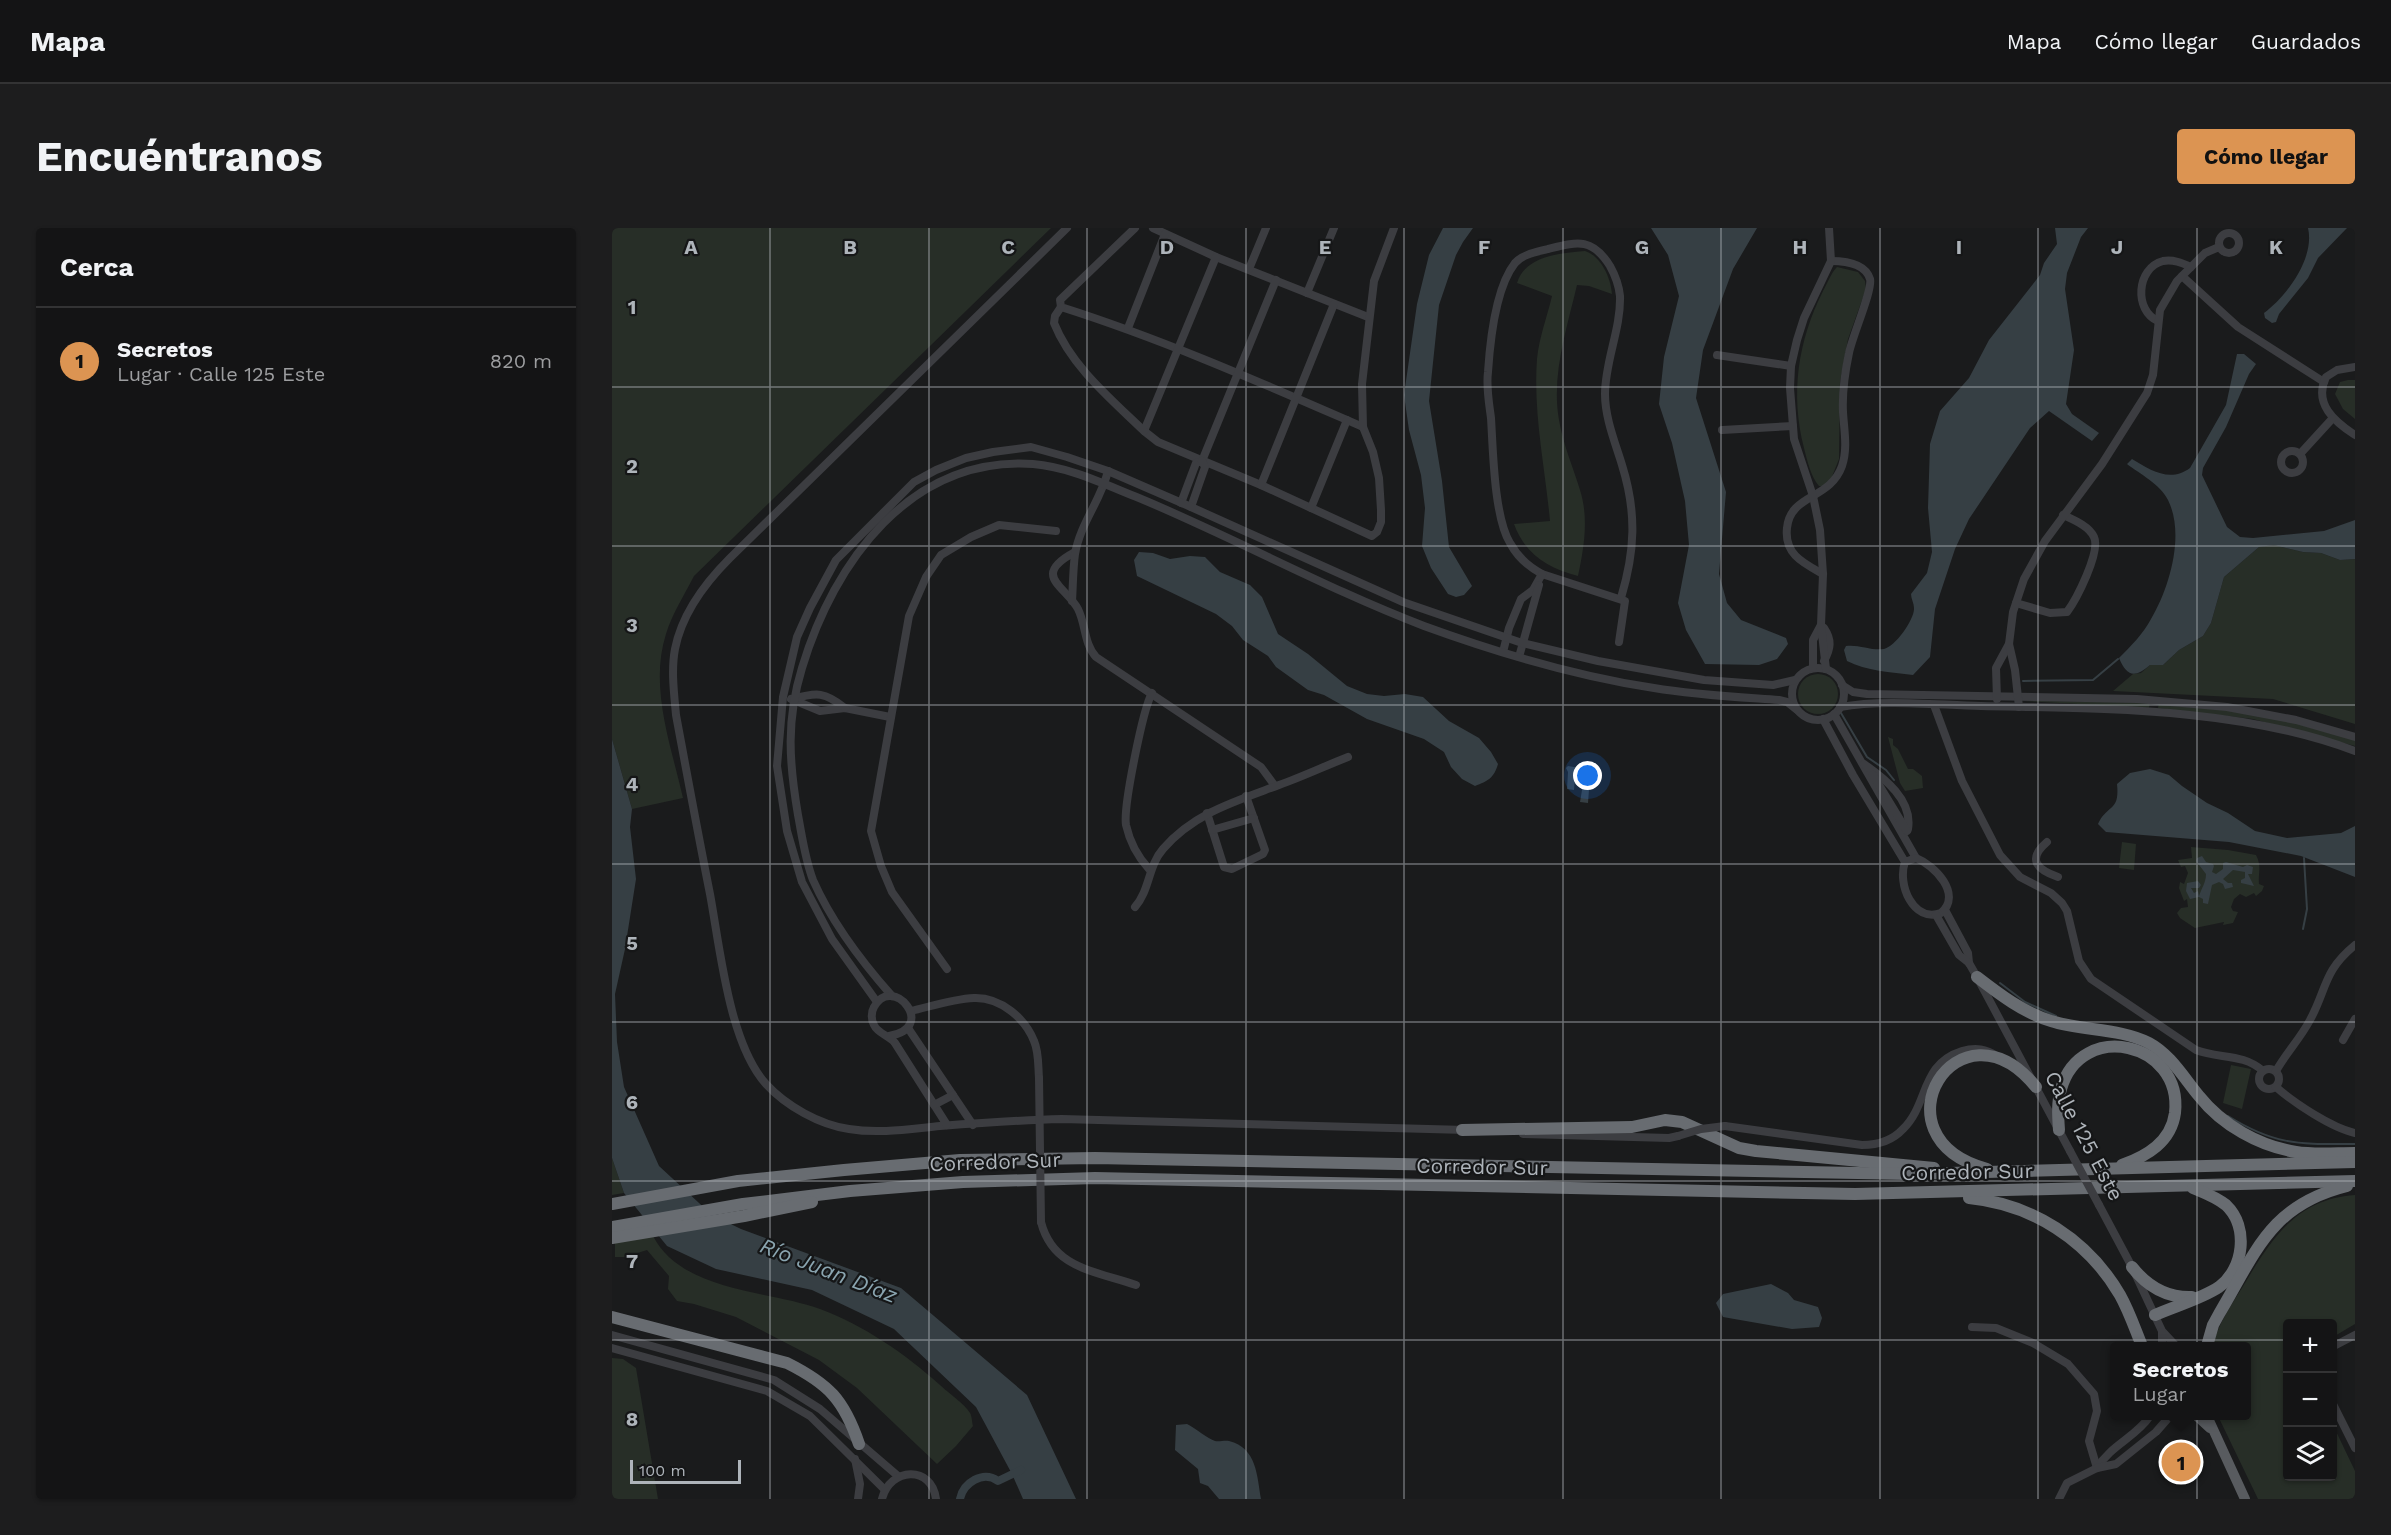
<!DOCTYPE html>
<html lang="es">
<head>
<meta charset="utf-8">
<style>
	body { margin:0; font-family:"Work Sans",sans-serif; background:#1d1d1e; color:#f1f3f6 }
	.controls { position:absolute; right:18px; bottom:18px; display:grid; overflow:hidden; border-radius:6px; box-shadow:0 2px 4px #0004 }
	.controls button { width:54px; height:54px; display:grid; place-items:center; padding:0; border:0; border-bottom:2px solid #333334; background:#141415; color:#f1f3f6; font:30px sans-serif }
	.scale { position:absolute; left:18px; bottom:15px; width:111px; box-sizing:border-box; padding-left:6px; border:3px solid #aeb4ba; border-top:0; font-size:16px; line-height:21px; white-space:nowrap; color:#aeb4ba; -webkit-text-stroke:4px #151617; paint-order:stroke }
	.you { position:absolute; left:976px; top:548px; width:21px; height:21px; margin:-15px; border:4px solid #fff; border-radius:50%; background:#1a73e8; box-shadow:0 0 0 9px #1a73e833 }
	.badge { display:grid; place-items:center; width:39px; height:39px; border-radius:50%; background:#dc9452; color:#111; font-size:20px; font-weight:700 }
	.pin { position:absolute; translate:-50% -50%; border:3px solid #fff; box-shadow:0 2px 6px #0006 }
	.popup { position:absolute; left:1498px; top:1114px; width:141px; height:78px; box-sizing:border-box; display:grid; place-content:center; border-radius:6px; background:#141415; filter:drop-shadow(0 2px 4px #0005); font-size:20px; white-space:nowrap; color:#9d9ea0 }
	.popup b { font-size:22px; color:#f1f3f6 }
	.popup::after { content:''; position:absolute; left:50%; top:100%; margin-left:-12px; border:12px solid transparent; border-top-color:#141415 }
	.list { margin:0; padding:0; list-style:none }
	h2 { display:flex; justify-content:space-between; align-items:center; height:78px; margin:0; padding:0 24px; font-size:26px }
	h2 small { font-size:20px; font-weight:400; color:#9d9ea0 }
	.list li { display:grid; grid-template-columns:39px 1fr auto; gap:18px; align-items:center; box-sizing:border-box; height:108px; padding:0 24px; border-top:2px solid #333334 }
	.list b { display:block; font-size:22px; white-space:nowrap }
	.list p { margin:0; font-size:20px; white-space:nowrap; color:#9d9ea0 }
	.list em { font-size:20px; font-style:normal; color:#9d9ea0 }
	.icon { flex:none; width:33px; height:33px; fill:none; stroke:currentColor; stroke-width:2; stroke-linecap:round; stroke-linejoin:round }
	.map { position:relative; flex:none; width:1743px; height:1271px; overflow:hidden; border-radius:6px }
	header { display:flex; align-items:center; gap:36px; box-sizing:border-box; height:84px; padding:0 30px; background:#141415; border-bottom:2px solid #333334 }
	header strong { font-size:28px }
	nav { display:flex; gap:33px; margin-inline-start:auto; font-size:21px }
	.intro { display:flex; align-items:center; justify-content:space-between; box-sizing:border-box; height:144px; padding:0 36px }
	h1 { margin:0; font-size:42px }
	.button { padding:15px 27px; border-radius:6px; background:#dc9452; color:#111; font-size:21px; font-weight:700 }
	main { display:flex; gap:36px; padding:0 36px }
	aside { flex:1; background:#141415; border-radius:6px; box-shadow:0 2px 4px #0004 }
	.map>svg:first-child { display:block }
	.green { fill:#272e27 }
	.water { fill:#363f44 }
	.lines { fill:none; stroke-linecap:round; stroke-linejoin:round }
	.stream { stroke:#363f44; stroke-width:2 }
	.canal { stroke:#363f44; stroke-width:8 }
	.minor { stroke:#3c3d41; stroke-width:8 }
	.major { stroke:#585b5f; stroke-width:10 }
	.highway { stroke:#686c71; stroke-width:12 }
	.minor-bridge { stroke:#3c3d41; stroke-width:8 }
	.grid { fill:none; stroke:#aeb4ba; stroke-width:1.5; stroke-opacity:0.55 }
	.labels { text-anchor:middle; stroke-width:4.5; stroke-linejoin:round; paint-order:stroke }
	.street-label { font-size:21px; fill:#aeb4ba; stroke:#151617 }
	.water-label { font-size:22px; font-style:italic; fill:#8aa5b0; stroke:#151617 }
	.grid-label { font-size:20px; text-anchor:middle; font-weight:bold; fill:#aeb4ba; stroke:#151617; stroke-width:4.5; stroke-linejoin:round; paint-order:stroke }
</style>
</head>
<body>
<header>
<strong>Mapa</strong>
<nav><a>Mapa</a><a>Cómo llegar</a><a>Guardados</a></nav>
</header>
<div class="intro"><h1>Encuéntranos</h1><a class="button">Cómo llegar</a></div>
<main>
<aside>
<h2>Cerca<small></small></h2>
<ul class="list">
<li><span class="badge">1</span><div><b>Secretos</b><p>Lugar · Calle 125 Este</p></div><em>820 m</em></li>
</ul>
</aside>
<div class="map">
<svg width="1743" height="1271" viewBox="0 0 1743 1271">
	<rect width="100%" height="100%" fill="#1a1b1c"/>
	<g class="green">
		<path d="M0,0H439L82,348C73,366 60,386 54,406C37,459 59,517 71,570L20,581L0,511Z"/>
		<path d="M973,23C989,28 999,50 1000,66L977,58L965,57C955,100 939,147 947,192C951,216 961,239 968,262C977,290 972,320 966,348C935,340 913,326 902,296L938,293C933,239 921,185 925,131C927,110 935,89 940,68L905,55C913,28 948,25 973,23Z"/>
		<path d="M1225,39L1246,44L1253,53L1254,61L1236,111L1228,154L1227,231L1219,251L1211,258H1207C1199,249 1195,232 1192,220C1178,165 1186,113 1211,63C1215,56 1219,45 1225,39Z"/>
		<path d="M1736,152H1743V191L1731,181L1723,166L1728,154Z"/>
		<path d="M1662,317L1691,324L1709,325L1728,332L1743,331V496L1661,471L1501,463L1521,446L1529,445L1538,437H1551L1567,422L1591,408L1599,395L1612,349L1647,319Z"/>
		<circle cx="1206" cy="466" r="20"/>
		<path d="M1412,473L1538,474L1537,480Z"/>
		<path d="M1547,475L1608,481L1672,492L1743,512V518L1641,491L1546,480Z"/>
		<path d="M1276,509L1281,511V517L1286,521L1296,541H1301L1310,548L1311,560L1293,563L1288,555Z"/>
		<path d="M1510,614L1524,616L1522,642L1507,640Z"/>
		<path d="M1579,619L1616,622L1644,627C1650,638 1646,645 1647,656L1652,658L1650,663L1644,668L1642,665L1634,669L1628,666L1622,671L1619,679L1621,683L1626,684L1621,695L1611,697L1612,694L1583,700L1568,690L1565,685L1569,680L1576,679L1575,671L1572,673L1567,660L1568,654L1572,656L1576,645L1573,638L1569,639L1566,632L1580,630Z"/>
		<path d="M1619,837L1639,841L1630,881L1611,875Z"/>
		<path d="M0,930L12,965L0,967Z"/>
		<path d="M1743,967V1096L1721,1109L1720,1096H1676V1248H1720L1721,1197L1743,1243V1271H1646L1606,1188H1635V1118H1601C1606,1096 1618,1079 1630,1060C1658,1013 1683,971 1743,967Z"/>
		<path d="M41,1008C70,1064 156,1062 208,1081C253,1098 292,1125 328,1157C335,1164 353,1176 358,1185C360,1188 360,1195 361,1198L344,1218L325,1236L245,1160L207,1132L124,1089L82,1076L65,1073L56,1061L57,1048L35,1022L13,1029H3V1015Z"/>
		<path d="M0,1130L11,1131L24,1140L46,1271H0Z"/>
	</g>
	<g class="water">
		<path d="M831,0H861L851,14L844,27L827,77L817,173L830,253L837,319L860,358L852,367L844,369L836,366L819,340L810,318L813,280L809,247L797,202L792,167L805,76L817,27Z"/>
		<path d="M1039,0H1145L1121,41L1091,122L1084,170L1114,264L1107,346L1115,375L1129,392L1174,410L1176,416L1165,431L1147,437L1093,436L1074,402L1066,375L1077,317L1073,273L1060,215L1047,176L1052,129L1067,68L1056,27Z"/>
		<path d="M1443,0H1476L1469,9L1455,45L1453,61L1462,122L1454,176L1460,186L1487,205L1480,213L1437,183L1418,200L1357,291L1343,321L1323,381L1318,429L1301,447C1279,444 1254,443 1235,433L1232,422L1234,418C1246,416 1260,423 1272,421C1283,419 1303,391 1302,380C1302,375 1299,371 1299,366L1315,345L1320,324L1316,280L1318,216L1328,183L1357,150L1377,112L1428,47L1432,35L1445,16Z"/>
		<path d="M1696,0H1735L1706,30L1696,50L1667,86L1664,94L1660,95L1653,90L1652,85C1675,68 1703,30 1696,0Z"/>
		<path d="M1625,126H1632L1644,136L1637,146L1614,199L1591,240L1590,247L1615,299L1628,309L1641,310L1712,303L1743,292V331L1728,332L1709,325L1691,324L1662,317L1647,319L1612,349L1599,395L1591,408L1567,422L1551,437H1538C1523,450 1515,449 1507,430C1519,418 1531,406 1539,391C1558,359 1573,306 1556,272C1548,256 1528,246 1515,236L1520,231C1538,242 1558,255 1578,240L1614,177Z"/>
		<path d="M527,324L541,325L558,331L578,328L593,329L608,344L638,357L650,369L666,406L696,426L735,458L755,466L772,468L793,466L811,469L837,493L867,510L879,524L886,536C882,550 876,553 863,558L850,551L839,539L832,524L812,511L755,491L712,467L696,462L664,439L656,428L631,412L620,398L604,386L525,348L522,332Z"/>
		<path d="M0,511L20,581L18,599L24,651L13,721L3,766L5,814L12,859L47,938L100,987L129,1001L289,1060L415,1167L464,1271H411L400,1246L364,1179L282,1101L200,1062L104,1041L55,1018L12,965L0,930Z"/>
		<path d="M969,534L979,535L976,575L968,574L972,550H963L962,562L955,561L956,544L954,540L956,538L968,540Z"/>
		<path d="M1538,541L1557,547L1570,558L1595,575L1616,585L1643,603L1675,610L1729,605L1743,598V649L1689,628L1617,614L1494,604L1486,596C1495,576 1508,584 1505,556L1518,545Z"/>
		<path d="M1590,628L1594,634L1601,636L1602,638L1600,644L1604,646L1611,641V635L1614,634L1631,639L1635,637L1641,639L1640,646H1636L1642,658L1629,655V652L1633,650V644L1621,642L1611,651L1616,655H1620L1621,659L1613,661L1611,656L1607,654L1600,657L1596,676L1591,675V671L1587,669L1578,671L1574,663L1575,655L1586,653L1589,657L1587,660H1579L1582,665L1586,663L1587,668C1589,661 1594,655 1594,646L1584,633L1585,630Z"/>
		<path d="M1159,1056L1176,1065L1182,1072L1206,1079L1210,1090L1207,1099L1180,1101L1111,1089L1104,1075L1111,1066Z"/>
		<path d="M575,1196C583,1200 596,1211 603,1213C607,1214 613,1212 617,1213C645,1220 645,1248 649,1271H607L596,1258L588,1255L586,1241L563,1222L564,1197Z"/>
	</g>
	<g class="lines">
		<g class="stream">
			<path d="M1411,453L1481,452L1506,431"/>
			<path d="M1229,485L1255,529L1274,542L1282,552"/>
			<path d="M1691,701L1695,681L1692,630"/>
			<path d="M1388,755L1413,774L1444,788"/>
			<path d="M1616,888C1664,918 1688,916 1743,916"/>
		</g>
		<path class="canal" d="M348,1271C351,1255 371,1242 386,1253L409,1242"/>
		<g class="minor">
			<path d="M455,0L118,330C93,355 70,385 63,421C59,442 62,465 64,487C75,546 86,606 98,666C108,720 117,815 154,856C174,878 208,897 237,901C267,906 297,901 328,898C368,895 409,892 450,891L854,902"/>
			<path d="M523,0L448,72L449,79C553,112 652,156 751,199"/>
			<path d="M541,0L604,29L756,89"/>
			<circle cx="1617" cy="15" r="10"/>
			<path d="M604,29L532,203L546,214L649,257L760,308L765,304L769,294V282L767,250L761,224L751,199L750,156L762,53L782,0"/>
			<path d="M637,41L654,0"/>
			<path d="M1570,48L1626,99L1712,154"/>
			<path d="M695,65L722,0"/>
			<path d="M449,79L443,88L442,95C459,138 499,171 532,203"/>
			<path d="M1546,93C1522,83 1524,40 1551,33C1561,31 1570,35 1579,39"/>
			<path d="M516,100L553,6"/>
			<path d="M1105,127L1179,138"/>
			<path d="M1743,139L1725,142L1714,149C1701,176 1723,194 1743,207"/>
			<path d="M1110,202L1181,198"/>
			<circle cx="1680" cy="234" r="11"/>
			<path d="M1688,226L1720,191"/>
			<path d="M649,257L722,76"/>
			<path d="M569,275L584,235L590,233L664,52"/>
			<path d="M579,279L593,239L590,233"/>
			<path d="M699,280L735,192"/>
			<path d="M463,324C418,348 454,358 466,381C474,397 472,416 484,429L649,539L663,558"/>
			<path d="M1211,346C1191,335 1172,326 1175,300C1178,266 1218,272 1230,238C1236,220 1232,202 1231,184C1230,164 1233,144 1237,125C1240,109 1261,61 1258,51C1253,35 1232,33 1219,33"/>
			<path d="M460,373C461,357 461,341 463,326C468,296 489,272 496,243"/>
			<path d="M1404,375L1438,385L1455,384C1464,372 1489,324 1482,309C1477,298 1462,292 1451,287"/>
			<path d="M1212,400C1220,412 1219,420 1212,433"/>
			<path d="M1007,414L1013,373L930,346C917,339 905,328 898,315C882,289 881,221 879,190C877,175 874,159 876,144C878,114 884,59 903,35C911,26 925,24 936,21C965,14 980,9 998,38C1003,47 1007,58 1008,68C1009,101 993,133 993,166C993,190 1003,214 1010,237C1025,285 1023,323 1009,370"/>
			<path d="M891,424L897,400L909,371L921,362L930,346"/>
			<path d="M907,429L927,357"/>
			<circle cx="1206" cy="466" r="26"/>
			<path d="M1201,440V412L1209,397"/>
			<path d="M1214,441L1209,397L1211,346L1208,302L1201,268L1182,211L1178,160L1179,138L1185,112L1192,90L1219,33L1217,0"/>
			<path d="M1230,457L1241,464L1255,466L1525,471L1615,479L1684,492L1743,509"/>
			<path d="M179,471L208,483L233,480L278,489"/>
			<path d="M181,471C205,464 213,464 233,480"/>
			<path d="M1385,471L1384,440L1397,416"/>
			<path d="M1322,477L1350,553L1388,627L1408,649L1439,665L1450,675L1455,683L1467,733L1479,751L1584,822C1607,831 1631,825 1651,843"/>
			<path d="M1228,479C1272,471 1324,477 1369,478C1493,481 1626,479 1743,523"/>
			<path d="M1407,479L1403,442L1397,416L1401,384L1412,351L1433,313L1490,236L1535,165L1541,147L1548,82L1565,53L1593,25L1607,19"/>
			<path d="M1222,486L1304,630"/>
			<path d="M1211,491L1241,547L1293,634C1285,656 1301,695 1329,685C1351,666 1322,637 1304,630L1293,634"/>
			<path d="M1252,536C1272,550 1301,572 1296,601"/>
			<path d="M1261,547L1295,603"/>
			<path d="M595,585L612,639L620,641L651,626L653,622L634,568"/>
			<path d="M600,602L642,590"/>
			<path d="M1435,614C1414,632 1426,642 1446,649"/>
			<path d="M537,641C525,628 518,615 514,597C511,579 531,481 540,465"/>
			<path d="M523,679C538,662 536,638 551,621C582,585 624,573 667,557C690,549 713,538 736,529"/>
			<path d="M1333,682L1356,725L1357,735"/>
			<path d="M1324,687L1347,727L1357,735L1365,749L1458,923"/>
			<path d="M335,741L280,664L269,638L259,603L297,388L314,349L329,327L359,309L387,297L444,303"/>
			<path d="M280,768C249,733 220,695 201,652C193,631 190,608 186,587C177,534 174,492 190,440C222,334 298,228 421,236C458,239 494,257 527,270C623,310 715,361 812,398C886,425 963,448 1042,460C1083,467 1125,469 1167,472L1175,474L1185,482"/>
			<path d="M265,774L220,711L190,654L175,603L165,538L171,469L185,409L198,380L224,332L302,254L324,242L354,230L381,224L419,219L455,229L496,243L579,279L791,374L910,415L986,433L1092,452L1161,457L1183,452"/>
			<path d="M299,783C320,778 341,771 362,770C388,769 413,790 422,813C427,824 426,838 427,850"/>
			<path d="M296,800L361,897"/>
			<path d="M277,808C327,800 280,745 262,779C259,784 259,792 262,797C266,806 277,807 283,815L335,897"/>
			<path d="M1731,812L1743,791"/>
			<circle cx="1657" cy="851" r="10"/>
			<path d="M1664,843C1674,825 1688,811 1698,792C1715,761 1711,743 1743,717"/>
			<path d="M1664,859C1682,875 1720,900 1743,905"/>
			<path d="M322,877L341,867"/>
			<path d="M1113,898L1250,917C1265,917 1280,913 1291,901C1317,876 1308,836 1350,823C1364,819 1374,821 1385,828"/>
			<path d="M911,906L1057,910L1066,908"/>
			<path d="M1487,977L1520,1039L1550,1103L1564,1118"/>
			<path d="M429,994C441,1041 484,1043 524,1057"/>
			<path d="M1360,1099L1384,1100L1421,1115L1456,1136L1482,1166L1485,1183L1477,1213L1485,1240"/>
			<path d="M0,1107L162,1152L208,1181L286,1248"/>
			<path d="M1550,1118V1104"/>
			<path d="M1720,1119L1743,1107"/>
			<path d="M0,1120L155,1163L198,1188L272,1261"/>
			<path d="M1720,1174L1743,1220"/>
			<path d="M243,1231L248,1256L246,1271"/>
			<path d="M1485,1240C1499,1217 1524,1209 1538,1188"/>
			<path d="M270,1271C278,1239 320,1237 324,1271"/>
			<path d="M1447,1271L1455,1255L1485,1240L1504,1236L1544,1204L1558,1188"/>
		</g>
		<g class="major">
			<path d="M1585,1188L1598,1200"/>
			<path d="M1595,1188L1633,1271"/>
		</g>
		<g class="highway">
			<path d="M1365,749C1387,766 1412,785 1439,793C1470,803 1508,800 1537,815C1558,826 1572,850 1587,868C1610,897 1647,918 1684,924C1702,927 1724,925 1743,925"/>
			<path d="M850,902L1020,899L1053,892L1070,894L1127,920L1144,923L1322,940"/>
			<path d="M1447,902C1446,888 1445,874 1449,861C1469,791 1571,814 1563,885C1559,914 1535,928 1510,937"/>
			<path d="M1375,941C1257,909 1347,764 1424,859"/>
			<path d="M1357,970C1420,976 1476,1012 1508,1067C1517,1083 1523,1101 1530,1118"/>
			<path d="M0,976L126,953L232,942L348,932L483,930L1298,946L1743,934"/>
			<path d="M0,999L131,976L238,963L351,954L483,950L1243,966L1743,953"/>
			<path d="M0,1010L132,988L200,974"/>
			<path d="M1520,1039C1535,1058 1555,1070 1580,1069"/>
			<path d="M1543,1087C1563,1078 1589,1071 1607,1059C1632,1041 1637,999 1614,977C1604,969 1593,965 1581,960"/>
			<path d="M0,1089L175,1135C217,1156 232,1172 247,1216"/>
			<path d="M1595,1118L1601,1097L1607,1086C1644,1024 1658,977 1735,958"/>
		</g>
		<g class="minor-bridge">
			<path d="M427,850L429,994"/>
			<path d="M1066,908L1089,901L1113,898"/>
			<path d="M1458,923L1487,977"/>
		</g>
	</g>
	<path class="grid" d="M158,0V1271M317,0V1271M475,0V1271M634,0V1271M792,0V1271M951,0V1271M1109,0V1271M1268,0V1271M1426,0V1271M1585,0V1271M0,159H1743M0,318H1743M0,477H1743M0,636H1743M0,794H1743M0,953H1743M0,1112H1676M1720,1112H1743"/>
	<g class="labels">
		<g class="street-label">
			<text transform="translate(1472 908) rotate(62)" y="7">Calle 125 Este</text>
			<text transform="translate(383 934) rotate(-2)" y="7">Corredor Sur</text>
			<text transform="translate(870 939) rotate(1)" y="7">Corredor Sur</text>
			<text transform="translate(1355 944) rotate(-1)" y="7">Corredor Sur</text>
		</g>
		<g class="water-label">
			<text transform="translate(217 1042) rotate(21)" y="8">Río Juan Díaz</text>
		</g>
	</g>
	<g class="grid-label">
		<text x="79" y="26">A</text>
		<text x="238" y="26">B</text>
		<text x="396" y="26">C</text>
		<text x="555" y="26">D</text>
		<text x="713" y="26">E</text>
		<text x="872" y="26">F</text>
		<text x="1030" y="26">G</text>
		<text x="1188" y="26">H</text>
		<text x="1347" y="26">I</text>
		<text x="1505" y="26">J</text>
		<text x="1664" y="26">K</text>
		<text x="20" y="86">1</text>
		<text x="20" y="245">2</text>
		<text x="20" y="404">3</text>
		<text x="20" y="563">4</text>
		<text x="20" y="722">5</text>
		<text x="20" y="881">6</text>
		<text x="20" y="1040">7</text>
		<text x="20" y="1198">8</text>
	</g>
</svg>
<div class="controls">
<button>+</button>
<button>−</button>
<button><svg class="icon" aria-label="layers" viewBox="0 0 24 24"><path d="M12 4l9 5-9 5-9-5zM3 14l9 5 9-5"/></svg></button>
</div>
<div class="scale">100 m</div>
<div class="you"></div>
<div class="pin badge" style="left:1569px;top:1234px">1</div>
<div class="popup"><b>Secretos</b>Lugar</div>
</div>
</main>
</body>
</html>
